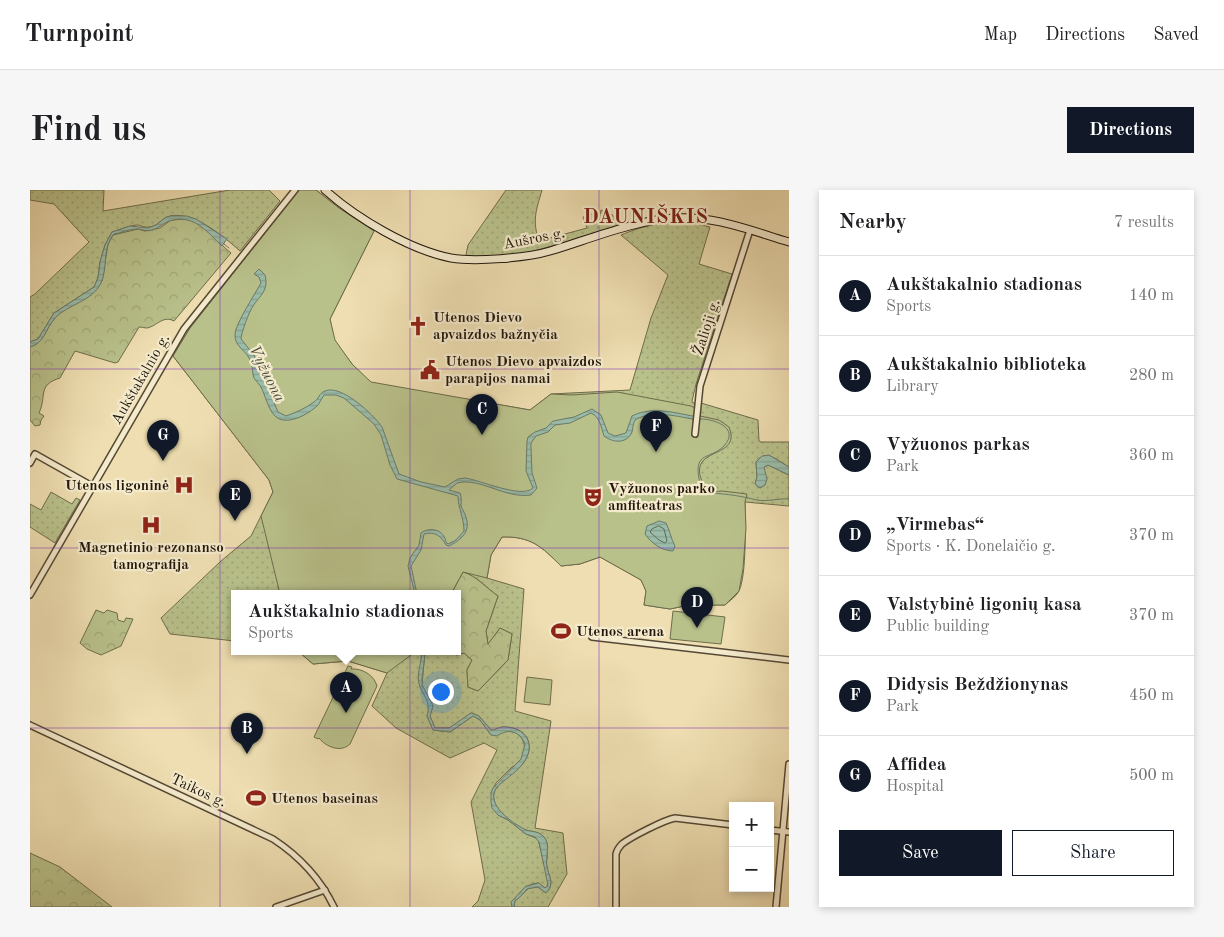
<!DOCTYPE html>
<html lang="en">
<head>
<meta charset="utf-8">
<style>
	body { margin:0; font-family:"Old Standard TT",serif; background:#f6f6f6; color:#202124 }
	.controls { position:absolute; right:15px; bottom:15px; display:grid; overflow:hidden; border-radius:0px; box-shadow:0 2px 8px #0003 }
	.controls button { width:45px; height:45px; display:grid; place-items:center; padding:0; border:0; border-bottom:1px solid #e0e0e0; background:#fff; color:#202124; font:25px sans-serif }
	.you { position:absolute; left:410px; top:501px; width:18px; height:18px; margin:-12px; border:4px solid #fff; border-radius:50%; background:#1a73e8; box-shadow:0 0 0 8px #1a73e833 }
	.badge { display:grid; place-items:center; width:32px; height:32px; border-radius:50%; background:#111827; color:#fff; font-size:16px; font-weight:700 }
	.pin { position:absolute; translate:-50% -41px; filter:drop-shadow(0 1px 2px #0008) }
	.pin::after { content:''; position:absolute; top:26px; width:18px; height:15px; background:inherit; clip-path:polygon(0 0,100% 0,50% 100%) }
	.popup { position:absolute; left:201px; top:400px; width:230px; height:65px; box-sizing:border-box; display:grid; place-content:center; border-radius:0px; background:#fff; filter:drop-shadow(0 1px 4px #0005); font-size:16px; white-space:nowrap; color:#757577 }
	.popup b { font-size:19px; color:#202124 }
	.popup::after { content:''; position:absolute; left:50%; top:100%; margin-left:-10px; border:10px solid transparent; border-top-color:#fff }
	.list { margin:0; padding:0; list-style:none }
	h2 { display:flex; justify-content:space-between; align-items:center; height:65px; margin:0; padding:0 20px; font-size:21px }
	h2 small { font-size:16px; font-weight:400; color:#757577 }
	.list li { display:grid; grid-template-columns:32px 1fr auto; gap:15px; align-items:center; box-sizing:border-box; height:80px; padding:0 20px; border-top:1px solid #e0e0e0 }
	.list b { display:block; font-size:19px; white-space:nowrap }
	.list p { margin:0; font-size:16px; white-space:nowrap; color:#757577 }
	.list em { font-size:16px; font-style:normal; color:#757577 }
	.actions { display:flex; gap:10px; padding:15px 20px }
	.actions a { flex:1; padding:11px 0; border:1px solid #111827; border-radius:0px; text-align:center; font-size:18px; color:#111827 }
	.actions .main { background:#111827; color:#fff }
	.map { position:relative; flex:none; width:759px; height:717px; overflow:hidden; border-radius:0px }
	header { display:flex; align-items:center; gap:30px; box-sizing:border-box; height:70px; padding:0 25px; background:#fff; border-bottom:1px solid #e0e0e0 }
	header strong { font-size:24px }
	nav { display:flex; gap:28px; margin-inline-start:auto; font-size:18px }
	.intro { display:flex; align-items:center; justify-content:space-between; box-sizing:border-box; height:120px; padding:0 30px }
	h1 { margin:0; font-size:35px }
	.button { padding:12px 22px; border-radius:0px; background:#111827; color:#fff; font-size:18px; font-weight:700 }
	main { display:flex; gap:30px; padding:0 30px }
	aside { flex:1; background:#fff; border-radius:0px; box-shadow:0 2px 8px #0003 }
	.map>svg:first-child { display:block }
	.grass { fill:url(#grass-dots); stroke:#6e6c4b; fill-rule:evenodd }
	.forest { fill:url(#forest-crowns); stroke:#6e6c4b }
	.park { fill:#b9c18b; stroke:#6e6c4b }
	.water { fill:url(#water-rules); stroke:#6a7a6a }
	.lines { fill:none; stroke-linecap:round; stroke-linejoin:round }
	.shore { stroke:#5e695a; stroke-width:1 }
	.stream { stroke:#6a7a6a; stroke-width:1 }
	.street-casing { stroke:#554834; stroke-width:8 }
	.secondary-casing { stroke:#22160b; stroke-width:9 }
	.street { stroke:#f4eacc; stroke-width:5 }
	.secondary { stroke:#f4eacc; stroke-width:7 }
	.grid { fill:none; stroke:#7b2cbf; stroke-width:1; stroke-opacity:0.55 }
	.labels { text-anchor:middle; stroke-width:4.5; stroke-linejoin:round; paint-order:stroke }
	.street-label { font-size:15px; fill:#22160b; stroke:#f4eacc }
	.poi-label { font-size:15px; font-weight:bold; fill:#22160b; stroke:#f4eacc; text-anchor:start }
	.water-label { font-size:16px; font-style:italic; fill:#4c5042; stroke:#f4eacc }
	.district-label { font-size:20px; font-weight:bold; letter-spacing:1px; fill:#7a1f14; stroke:#f4eacc }
</style>
</head>
<body>
<header>
<strong>Turnpoint</strong>
<nav><a>Map</a><a>Directions</a><a>Saved</a></nav>
</header>
<div class="intro"><h1>Find us</h1><a class="button">Directions</a></div>
<main>
<div class="map">
<svg width="759" height="717" viewBox="0 0 759 717">
	<defs>
		<pattern id="grass-dots" width="8" height="8" patternUnits="userSpaceOnUse" patternTransform="scale(1.25)"><rect width="8" height="8" fill="#b9c18b"/><path d="M2 2h.1M6 6h.1" fill="none" stroke="#9fa577" stroke-width="1.8" stroke-linecap="round"/></pattern>
		<pattern id="forest-crowns" width="20" height="18" patternUnits="userSpaceOnUse" patternTransform="scale(1.25)"><rect width="20" height="18" fill="#b9c18b"/><path d="M2 6a3 3 0 1 1 6 0M12 15a3 3 0 1 1 6 0" fill="none" stroke="#9fa577"/></pattern>
		<pattern id="water-rules" width="6" height="5" patternUnits="userSpaceOnUse" patternTransform="scale(1.25)"><rect width="6" height="5" fill="#9abca9"/><path d="M0 2.5h6" fill="none" stroke="#84a190"/></pattern>
	</defs>
	<rect width="100%" height="100%" fill="#eedeb1"/>
	<filter id="stains"><feTurbulence type="fractalNoise" baseFrequency=".004" numOctaves="4"/><feColorMatrix values="0 0 0 0 .2 0 0 0 0 .09 0 0 0 0 .02 0 0 0 .5 -.17"/></filter>
	<radialGradient id="worn" r=".72"><stop offset=".6" stop-color="#630" stop-opacity="0"/><stop offset="1" stop-color="#630" stop-opacity=".3"/></radialGradient>
	<g class="grass">
		<path d="M0,0H74L73,21L200,0H239L250,11L210,61C193,46 164,21 140,26C132,28 128,36 120,37C115,38 112,36 108,35C100,35 89,40 82,42L75,55L70,72L68,88L64,97L24,123L8,149L0,152V107L5,104L59,52L24,14L0,10Z"/>
		<path d="M269,0H286L309,18L344,41L300,129L304,150L322,174L341,193L500,220L521,204L600,200L621,128L638,85L591,45C610,37 641,28 661,32C668,33 674,36 680,37L669,74L702,84L666,194L662,211L669,220L671,213L728,230L729,251L731,252H759V277C748,271 736,258 726,272L727,287L725,294L730,298L735,295C737,287 733,284 734,277L738,275L759,285V316L715,312C715,332 717,384 709,401C706,407 699,411 695,415H659L640,419L614,415L616,401L611,390L570,367L550,374L531,376C512,357 501,346 472,347L461,365L457,388L494,399L485,521L521,531L505,638L533,643L537,684L518,717H485L484,715L485,711L500,697H508L516,703C525,694 519,687 517,677C515,668 521,655 514,647C509,641 502,642 496,640C481,633 454,615 467,597C472,592 476,587 481,583C484,581 488,579 491,576C506,559 500,538 476,537C470,536 467,540 461,540L449,526L441,523L420,538H405L400,526L403,516L392,495L395,462H421L427,465L434,463L442,470L437,480L438,497L448,501L478,470L482,444L470,438L458,455L456,441L468,406C456,398 447,386 433,382L421,404H387L381,378V373L391,360L394,345L399,343L410,346L414,353L419,356L429,351L435,345L437,339L438,333L431,316L430,303L419,300L427,293C432,292 437,291 443,292C459,295 496,317 507,297L502,283L501,257V253L506,246L518,242L525,235L540,233L563,223L570,231L574,246C581,251 590,252 598,248L603,239L605,230C623,219 649,227 668,230V227C647,224 623,215 602,226L596,243L585,246L578,243L571,225L563,219L544,227L523,231L516,238L505,242L498,247L497,251L496,281L503,298C491,309 451,290 435,288L428,289L415,298L391,292L369,284L352,237C343,225 311,194 295,201C289,203 289,209 284,212C276,218 265,223 256,226L248,222L224,165L211,149C211,143 219,122 223,116C230,105 239,101 235,85L229,79L225,84L229,87L231,93C225,104 206,132 205,144C204,158 218,160 221,173C223,177 222,183 224,188C225,191 229,194 231,197C235,205 238,218 244,225C255,238 279,224 288,215C290,212 292,208 294,205C315,200 330,222 344,234L348,239L360,275L367,289L429,306C428,318 434,328 434,341L426,350L418,354L416,352C414,340 401,336 391,343L389,355L380,368L378,376L385,404H205V451L140,444L131,428L191,371L221,346L243,302L239,290L143,166L160,138ZM205,99L213,102L212,108L201,127L196,151L205,171L233,216L240,233L238,240L233,244L235,249L240,251L239,243L247,236L250,243L249,253L256,260L269,268L266,274L274,280L279,276L288,277V280L282,296C270,300 261,301 250,292C217,245 161,183 190,121C194,113 200,106 205,99ZM577,287L595,293L620,294C627,302 623,310 617,317C601,332 554,380 532,371C522,366 514,356 504,350C498,347 489,346 482,344C485,330 504,316 516,309C520,307 526,306 531,305L536,311C534,320 527,330 528,339L532,343C540,340 542,333 548,328C554,323 561,321 568,318L577,301L570,296L566,292L568,289Z"/>
		<path d="M476,0H512C506,21 502,30 509,51L557,38L553,27L562,24L564,27L568,26L570,24L571,20C581,22 587,27 589,37L497,63L451,67H441L436,65L438,55Z"/>
		<path d="M21,302L42,314L46,308L50,310L25,353L0,337V314L11,320Z"/>
		<path d="M269,462H391C393,471 387,483 389,493C392,506 403,511 397,526L403,540L420,542L443,526L450,530L461,545C467,544 474,540 480,541C500,545 498,570 482,577L466,593L461,603L468,625L478,630L496,644L508,649L518,690L517,698H513L509,693C495,693 486,706 482,717H442L448,711L455,690L441,612L467,560L454,553L420,568L366,538L342,516L357,483L318,471L283,474Z"/>
	</g>
	<g class="forest">
		<path d="M157,29C175,34 187,52 201,63L144,131C133,125 127,136 117,138C115,138 112,137 109,137L88,172L85,173L45,161L30,188C7,195 17,206 9,223L14,226L11,230L10,235L5,236L0,230V157C15,152 15,139 25,128C38,114 57,103 72,91L78,54L83,45L108,39L115,41L130,38L141,30Z"/>
		<path d="M433,382C447,386 456,398 468,406L456,441L458,454L470,438L482,444L478,470L448,501L438,497L437,480L442,470L434,463L427,465L421,463L427,462V404H421Z"/>
		<path d="M66,420L74,423L77,420L87,423L88,430L94,432L96,428L103,429L91,456L71,465L57,459L50,453Z"/>
		<path d="M0,663L30,677L82,717H0Z"/>
	</g>
	<g class="park">
		<path d="M269,0H286L309,18L344,41L300,129L305,150L322,174L341,192L500,220L521,204L542,205L587,202L661,216L669,220L670,226L689,230L699,237C709,261 682,260 673,271C665,280 672,297 682,302L692,301L717,304L715,312L716,338L713,379L709,401L695,415H659L640,419L614,415L616,401L611,390L570,367L550,374L531,376C512,357 501,346 472,347L461,365L457,388L433,382L421,404H250L231,326L243,302L239,290L143,166L160,138Z"/>
		<path d="M643,421L695,427L691,454L640,449Z"/>
		<path d="M269,462H385L357,483L318,471L283,474Z"/>
		<path d="M318,476L322,477L321,479C332,478 344,485 347,496L320,554C311,563 296,557 289,548L288,549L284,547Z"/>
		<path d="M497,487L522,490L520,515L494,512Z"/>
	</g>
	<g class="water">
		<path d="M141,26H157L166,29L197,49L192,56C178,43 165,25 143,30C135,31 130,38 122,40C116,42 112,39 107,39C100,39 91,43 84,44C72,57 78,78 71,93C62,112 38,114 25,128C15,139 15,153 0,157V152L8,149L24,123L64,97L68,88L70,72L75,55L82,42L100,36L118,38L126,35L136,27Z"/>
		<path d="M229,79L235,85C239,101 230,105 223,116C219,122 211,143 211,149L224,165L248,222L256,226C265,223 276,218 284,212C289,209 289,203 295,201C311,194 343,224 352,237L369,284L391,292L415,297L428,289L435,288C450,290 492,309 503,298L496,281L497,251L498,247L505,242L516,238L523,231L544,227L562,219L571,225L578,243L585,246L596,243L602,226C624,215 647,224 669,227L668,230C649,227 623,219 605,230C603,234 603,237 602,242C597,254 583,253 574,246C571,237 570,227 561,223L540,233L525,235L518,242L506,246L501,253V257L502,283L507,298L501,305C475,309 450,287 427,293L419,300L430,303C432,308 431,311 431,316C432,319 435,323 436,327C441,342 431,350 419,356L416,355C411,346 405,341 394,344L391,360L381,376L387,404H385L378,376L380,368L389,355L391,343C401,336 414,340 416,352L418,354L426,350L434,341C434,328 428,318 428,306L367,289L360,275L351,245L344,234L314,208L306,205H294C292,208 290,212 288,215C279,224 255,238 244,225C238,218 235,205 231,197C229,194 226,191 224,188C222,183 223,177 221,173C218,160 204,158 205,144C206,133 225,104 231,93L229,87L224,84Z"/>
		<path d="M739,265L759,277V285L738,275L734,277L737,289L735,295L730,298L725,294L727,287L726,272L732,266Z"/>
		<path d="M629,331L636,333C640,341 641,349 645,356L643,361C632,361 621,353 615,344L617,336Z"/>
		<path d="M391,462H395V464L392,488V495L403,516L400,526L405,538H419L441,523L449,526L461,540C467,540 470,536 476,537C500,539 506,559 491,576C485,583 474,590 467,597C454,614 482,633 496,640C502,642 509,641 514,647C521,655 515,667 517,677C519,687 525,694 516,703L508,697L497,699L492,705L485,711L484,715L485,717H482L481,712L496,696L509,693L515,698L518,695L509,652L505,647L496,644L478,630L468,625L462,618L461,612V603L463,598L491,569L495,554C490,541 478,538 467,546L461,545L450,530L443,526L420,542L403,540L397,526C402,512 392,505 389,493C386,482 393,472 391,462Z"/>
	</g>
	<g class="lines">
		<path class="shore" d="M629,336L634,339L637,351L635,353L629,350L620,342L622,339Z"/>
		<g class="stream">
			<path d="M194,54L199,58"/>
			<path d="M668,229C682,228 711,237 694,256C680,270 664,261 669,289C671,296 674,300 680,303C699,304 710,306 727,310C737,312 749,308 759,309"/>
		</g>
		<defs>
			<g id="street">
				<path d="M665,244L670,196L720,40"/>
				<path d="M0,273L5,264L62,296"/>
				<path d="M0,405L154,139L265,0"/>
				<path d="M562,447L759,470"/>
				<path d="M0,535L243,649C269,666 290,688 304,717"/>
				<path d="M740,640L759,642"/>
				<path d="M246,717L295,700"/>
				<path d="M586,717V664C587,660 589,657 592,654C601,647 634,630 645,628L703,635"/>
				<path d="M746,717L759,574"/>
			</g>
			<path id="secondary" d="M295,0C326,28 380,60 421,68C445,72 497,68 520,61C557,50 606,30 644,28C683,25 722,41 759,52"/>
		</defs>
		<use href="#street" class="street-casing"/>
		<use href="#secondary" class="secondary-casing"/>
		<use href="#street" class="street"/>
		<use href="#secondary" class="secondary"/>
	</g>
	<path class="grid" d="M190,0V717M380,0V717M569,0V717M0,179H759M0,358H759M0,538H759"/>
	<defs>
		<symbol id="church-bare" viewBox="-9 -9 18 18"><path d="M-1.2-6h2.4v3.5h3.3v2.4h-3.3V6h-2.4V-.1h-3.3v-2.4h3.3Z" fill="#8f2418" stroke="#f4eacc" stroke-width="2.5" paint-order="stroke"/></symbol>
		<symbol id="civic-bare" viewBox="-9 -9 18 18"><path d="M-.6-6.5H3V-4.5H.6V-3L4-1V1h2V6H-6V1h2V-1L-.6-3ZM-1.2 2.5V6h2.4V2.5Z" fill="#8f2418" stroke="#f4eacc" stroke-width="2.5" paint-order="stroke"/></symbol>
		<symbol id="hospital-bare" viewBox="-9 -9 18 18"><path d="M-5-5h3v3.5h4V-5h3V5h-3V1.5h-4V5h-3Z" fill="#8f2418" stroke="#f4eacc" stroke-width="2.5" paint-order="stroke"/></symbol>
		<symbol id="theatre-bare" viewBox="-9 -9 18 18"><path d="M-5-5.5Q0-4 5-5.5V0Q5 5 0 6Q-5 5-5 0ZM-3.3-2.5H-1v1.5H-3.3ZM1-2.5H3.3v1.5H1ZM-2.8 1Q0 5.5 2.8 1Z" fill="#8f2418" stroke="#f4eacc" stroke-width="2.5" paint-order="stroke"/></symbol>
		<symbol id="stadium-bare" viewBox="-9 -9 18 18"><path d="M0-5a6.5 5 0 1 0 0 10a6.5 5 0 1 0 0-10ZM-3.5-1.8h7v3.6h-7Z" fill="#8f2418" stroke="#f4eacc" stroke-width="2.5" paint-order="stroke"/></symbol>
	</defs>
	<g fill-rule="evenodd">
		<use href="#church-bare" x="374" y="122" width="28" height="28"/>
		<use href="#civic-bare" x="386" y="166" width="28" height="28"/>
		<use href="#hospital-bare" x="140" y="281" width="28" height="28"/>
		<use href="#theatre-bare" x="549" y="293" width="28" height="28"/>
		<use href="#hospital-bare" x="107" y="321" width="28" height="28"/>
		<use href="#stadium-bare" x="517" y="427" width="28" height="28"/>
		<use href="#stadium-bare" x="212" y="594" width="28" height="28"/>
	</g>
	<g class="labels">
		<g class="street-label">
			<text transform="translate(504 48) rotate(-11)" y="5">Aušros g.</text>
			<text transform="translate(676 137) rotate(-72)" y="5">Žalioji g.</text>
			<text transform="translate(110 189) rotate(-60)" y="5">Aukštakalnio g.</text>
			<text transform="translate(169 600) rotate(25)" y="5">Taikos g.</text>
		</g>
		<g class="poi-label">
			<text x="403" y="132">Utenos Dievo<tspan x="403" dy="17">apvaizdos bažnyčia</tspan></text>
			<text x="415" y="176">Utenos Dievo apvaizdos<tspan x="415" dy="17">parapijos namai</tspan></text>
			<text x="139" y="300" text-anchor="end">Utenos ligoninė</text>
			<text x="578" y="303">Vyžuonos parko<tspan x="578" dy="17">amfiteatras</tspan></text>
			<text x="121" y="362" text-anchor="middle">Magnetinio rezonanso<tspan x="121" dy="17">tamografija</tspan></text>
			<text x="546" y="446">Utenos arena</text>
			<text x="241" y="613">Utenos baseinas</text>
		</g>
		<g class="water-label">
			<text transform="translate(238 183) rotate(63)" y="6">Vyžuona</text>
		</g>
		<g class="district-label">
			<text x="616" y="33">DAUNIŠKIS</text>
		</g>
	</g>
	<rect width="100%" height="100%" filter="url(#stains)"/>
	<rect width="100%" height="100%" fill="url(#worn)"/>
</svg>
<div class="controls">
<button>+</button>
<button>−</button>
</div>
<div class="you"></div>
<div class="pin badge" style="left:316px;top:523px">A</div>
<div class="popup"><b>Aukštakalnio stadionas</b>Sports</div>
<div class="pin badge" style="left:217px;top:564px">B</div>
<div class="pin badge" style="left:452px;top:245px">C</div>
<div class="pin badge" style="left:667px;top:438px">D</div>
<div class="pin badge" style="left:205px;top:331px">E</div>
<div class="pin badge" style="left:626px;top:262px">F</div>
<div class="pin badge" style="left:133px;top:271px">G</div>
</div>
<aside>
<h2>Nearby<small>7 results</small></h2>
<ul class="list">
<li><span class="badge">A</span><div><b>Aukštakalnio stadionas</b><p>Sports</p></div><em>140 m</em></li>
<li><span class="badge">B</span><div><b>Aukštakalnio biblioteka</b><p>Library</p></div><em>280 m</em></li>
<li><span class="badge">C</span><div><b>Vyžuonos parkas</b><p>Park</p></div><em>360 m</em></li>
<li><span class="badge">D</span><div><b>„Virmebas“</b><p>Sports · K. Donelaičio g.</p></div><em>370 m</em></li>
<li><span class="badge">E</span><div><b>Valstybinė ligonių kasa</b><p>Public building</p></div><em>370 m</em></li>
<li><span class="badge">F</span><div><b>Didysis Beždžionynas</b><p>Park</p></div><em>450 m</em></li>
<li><span class="badge">G</span><div><b>Affidea</b><p>Hospital</p></div><em>500 m</em></li>
</ul>
<div class="actions"><a class="main">Save</a><a>Share</a></div>
</aside>
</main>
</body>
</html>
